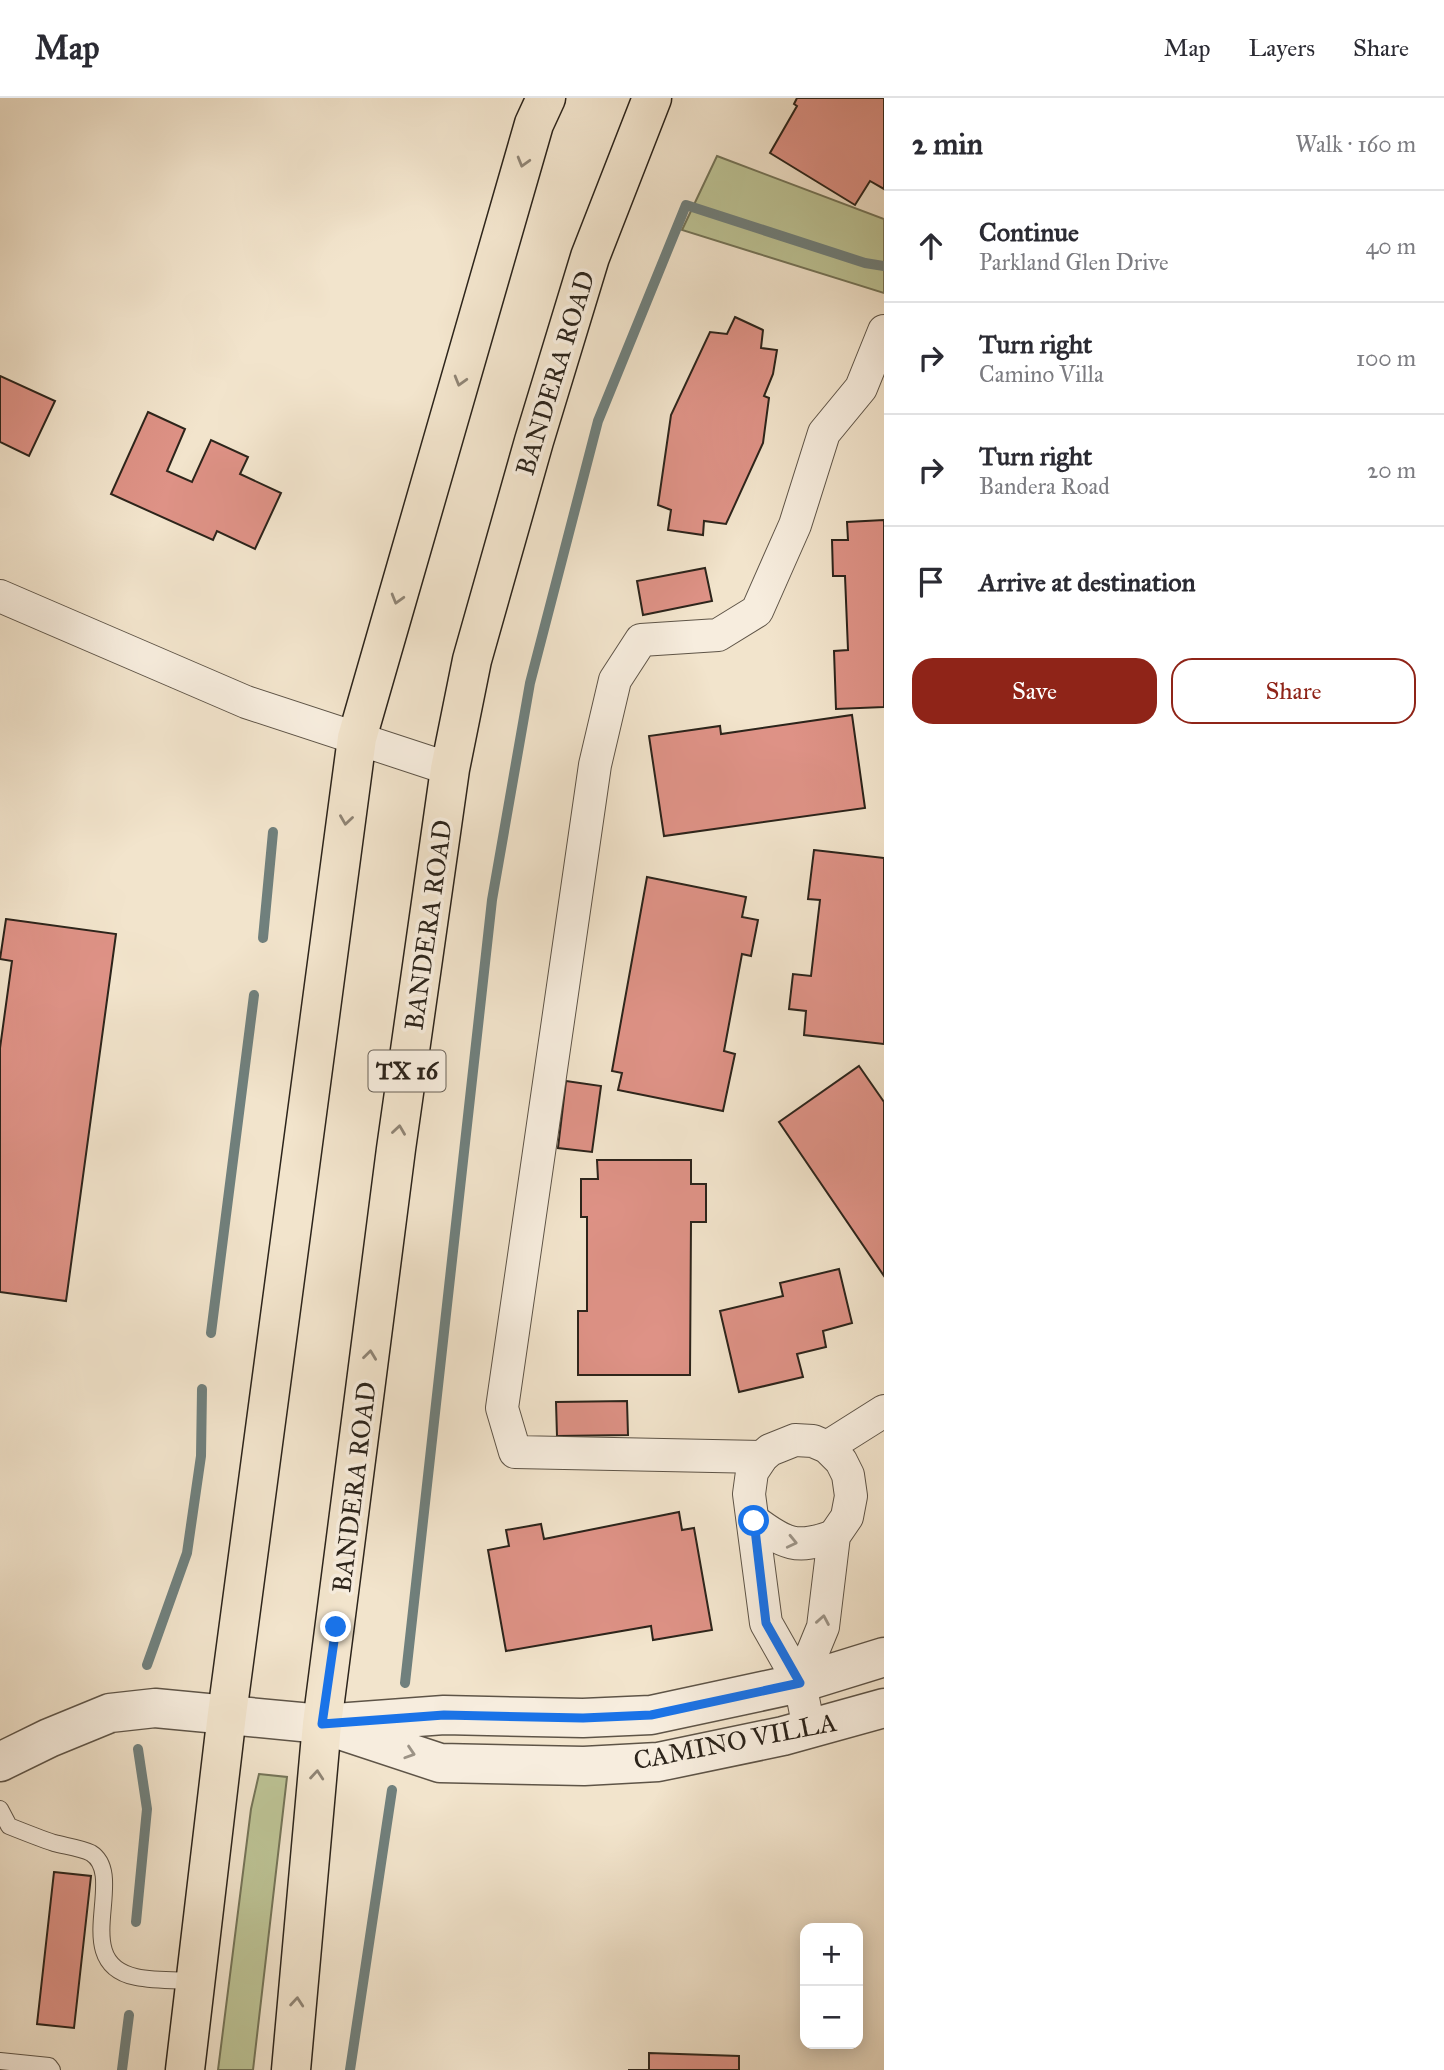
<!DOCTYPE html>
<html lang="en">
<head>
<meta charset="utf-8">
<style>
	body { margin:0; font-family:"IM FELL Great Primer",serif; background:#f7f7f7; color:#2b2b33 }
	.controls { position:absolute; right:21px; bottom:21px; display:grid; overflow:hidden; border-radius:14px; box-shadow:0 4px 18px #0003 }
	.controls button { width:63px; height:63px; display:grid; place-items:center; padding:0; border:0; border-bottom:2px solid #e1e1e2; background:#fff; color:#2b2b33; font:35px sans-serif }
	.stop { position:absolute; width:21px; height:21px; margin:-16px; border:5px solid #1a73e8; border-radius:50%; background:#fff }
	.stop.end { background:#1a73e8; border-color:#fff; box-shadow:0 2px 7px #0008 }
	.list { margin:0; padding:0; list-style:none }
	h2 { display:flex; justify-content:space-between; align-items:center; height:91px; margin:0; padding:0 28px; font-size:30px }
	h2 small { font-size:23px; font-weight:400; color:#7c7c81 }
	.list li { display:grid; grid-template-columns:46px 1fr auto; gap:21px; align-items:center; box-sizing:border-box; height:112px; padding:0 28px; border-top:2px solid #e1e1e2 }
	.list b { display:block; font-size:26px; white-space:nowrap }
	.list p { margin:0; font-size:23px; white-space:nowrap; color:#7c7c81 }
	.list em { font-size:23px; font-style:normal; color:#7c7c81 }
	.actions { display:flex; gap:14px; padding:21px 28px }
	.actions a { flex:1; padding:16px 0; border:2px solid #8f2418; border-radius:21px; text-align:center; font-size:24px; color:#8f2418 }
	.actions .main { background:#8f2418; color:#fff }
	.icon { flex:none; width:38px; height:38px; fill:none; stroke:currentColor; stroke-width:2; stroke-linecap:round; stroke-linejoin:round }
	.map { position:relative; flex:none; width:884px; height:1972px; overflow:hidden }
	header { display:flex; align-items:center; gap:42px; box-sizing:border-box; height:98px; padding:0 35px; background:#fff; border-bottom:2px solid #e1e1e2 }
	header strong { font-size:33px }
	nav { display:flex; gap:38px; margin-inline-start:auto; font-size:24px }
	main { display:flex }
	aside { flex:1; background:#fff }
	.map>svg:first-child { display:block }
	.green { fill:#bdc496; stroke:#747458; stroke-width:2 }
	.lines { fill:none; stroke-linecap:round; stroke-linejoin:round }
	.stream { stroke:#70807d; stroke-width:10 }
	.building { fill:#de9286; stroke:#2c241b; stroke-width:2 }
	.service-casing { stroke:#5e5447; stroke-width:18 }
	.minor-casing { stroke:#5e5447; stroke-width:34 }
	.tertiary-casing { stroke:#5e5447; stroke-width:41 }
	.primary-casing { stroke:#2c241b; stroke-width:41 }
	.service { stroke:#f7edde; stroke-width:16 }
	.minor { stroke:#f7edde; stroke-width:32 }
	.tertiary { stroke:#f7edde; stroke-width:38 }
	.primary { stroke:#f2e4cc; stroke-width:38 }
	.oneway { stroke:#8f8474 }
	.oneway2 { stroke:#9c9386 }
	.route { stroke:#1a73e8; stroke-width:9 }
	.labels { text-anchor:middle; stroke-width:7; stroke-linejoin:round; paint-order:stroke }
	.shield { fill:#f7edde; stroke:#696056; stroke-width:2 }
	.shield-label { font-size:24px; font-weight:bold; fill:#2c241b }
	.street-label { font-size:26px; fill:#2c241b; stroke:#f7edde }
</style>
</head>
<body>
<header>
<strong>Map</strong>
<nav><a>Map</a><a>Layers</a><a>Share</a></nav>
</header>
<main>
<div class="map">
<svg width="884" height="1972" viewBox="0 0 884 1972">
	<rect width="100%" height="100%" fill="#f2e4cc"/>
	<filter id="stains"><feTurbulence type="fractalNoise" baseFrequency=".00286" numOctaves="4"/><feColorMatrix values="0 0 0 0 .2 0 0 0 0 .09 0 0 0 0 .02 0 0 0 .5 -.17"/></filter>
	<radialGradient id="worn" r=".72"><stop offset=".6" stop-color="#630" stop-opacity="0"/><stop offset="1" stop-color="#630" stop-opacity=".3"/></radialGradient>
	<g class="green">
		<path d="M717,58L884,121V195L682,132Z"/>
		<path d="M259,1676L287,1679L253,1972H218L251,1711Z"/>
	</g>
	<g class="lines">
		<g class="stream">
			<path d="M263,840L273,734"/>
			<path d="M211,1235L254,897"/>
			<path d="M147,1567L187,1455L201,1358L202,1291"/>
			<path d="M405,1585L492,802L530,585L598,323L686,107L865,165L884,168"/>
			<path d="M136,1824L147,1711L138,1651"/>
			<path d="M122,1972L129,1917"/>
			<path d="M350,1972L392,1692"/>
		</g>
	</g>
	<g class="building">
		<path d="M797,0H884V91L870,83L855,107L770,55L797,8L794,6Z"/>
		<path d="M735,219L763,232L761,250L777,252L773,276L764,298L769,300L763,345L726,426L704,423L703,437L668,432L671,412L658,407L671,317L710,234L727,236Z"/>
		<path d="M0,278L55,303L29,358L0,344Z"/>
		<path d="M148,314L185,331L167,373L192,384L211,342L248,359L240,376L281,395L255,451L217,433L213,442L111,396Z"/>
		<path d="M884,422V609L836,611L834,553L848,552L845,478H833L832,442H848L847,424Z"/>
		<path d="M705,470L712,503L643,517L637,483Z"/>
		<path d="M852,617L865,710L664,738L649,638L720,628L721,636Z"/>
		<path d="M814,752L884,760V946L804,937L806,913L789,911L793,876L811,878L820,802L808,801Z"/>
		<path d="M647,779L746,799L742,819L758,822L751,858L742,856L724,953L735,956L723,1013L618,992L622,975L612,973Z"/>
		<path d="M6,821L116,836L66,1203L0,1194V950L12,863L0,861Z"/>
		<path d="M859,968L884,1004V1178L779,1024Z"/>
		<path d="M566,983L601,988L592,1054L558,1050Z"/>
		<path d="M597,1062H691V1086H706V1124H691L690,1277H578V1213H587V1119H581V1081H598Z"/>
		<path d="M839,1171L852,1225L823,1233L826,1249L797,1256L803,1279L739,1294L720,1213L783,1198L780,1185Z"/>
		<path d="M627,1303L628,1337L557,1338L556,1304Z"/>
		<path d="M679,1414L682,1432L694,1430L712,1532L653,1542L651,1528L506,1553L488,1452L509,1448L506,1432L541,1426L544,1441Z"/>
		<path d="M54,1774L91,1778L74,1930L37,1926Z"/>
		<path d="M649,1955L739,1958V1972H628H649Z"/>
	</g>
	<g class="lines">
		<defs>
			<g id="service">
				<path d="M0,1711L9,1728C24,1734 39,1740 54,1745C65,1748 81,1750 91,1755C128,1778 68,1865 136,1879C155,1883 177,1882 196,1883"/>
				<path d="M0,1963L49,1968L52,1972"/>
			</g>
			<g id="minor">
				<path d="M0,498L246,604L450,671"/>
				<path d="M827,1349L884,1313"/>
				<path d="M762,1359L515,1354L502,1310L595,667L615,582L641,542L718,537L757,513L795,427L824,335L861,290L884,233"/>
				<path d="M754,1423C785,1446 796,1452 834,1438"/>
				<path d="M800,1585L823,1529L834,1438L847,1419L851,1398L848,1377L841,1363L827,1349L813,1343L795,1342L770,1352L762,1359L752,1374L749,1396L766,1525L800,1585L809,1631"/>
			</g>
			<g id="tertiary">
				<path d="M340,1632L440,1665L584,1668L658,1664L783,1638L884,1610"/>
				<path d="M0,1664L49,1640L110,1615L155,1610L322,1626L444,1617L583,1620L651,1617L800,1585L884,1559"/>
			</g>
			<g id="primary">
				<path d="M185,1972L227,1616L357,640L534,26L546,0"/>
				<path d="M291,1972L322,1626L396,1051L450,671L472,562L534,343L590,159L652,0"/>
			</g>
		</defs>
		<use href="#service" class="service-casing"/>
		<use href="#minor" class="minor-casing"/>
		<use href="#tertiary" class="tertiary-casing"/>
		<use href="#primary" class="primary-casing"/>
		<use href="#service" class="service"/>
		<use href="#minor" class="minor"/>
		<use href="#tertiary" class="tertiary"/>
		<use href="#primary" class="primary"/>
	</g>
	<defs><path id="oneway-chevron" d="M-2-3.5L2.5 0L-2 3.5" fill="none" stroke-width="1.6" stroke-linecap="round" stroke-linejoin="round" transform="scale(1.75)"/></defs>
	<g class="oneway">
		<use href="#oneway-chevron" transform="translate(523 64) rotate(106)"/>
		<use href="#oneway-chevron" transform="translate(460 283) rotate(106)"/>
		<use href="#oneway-chevron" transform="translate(397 501) rotate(106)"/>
		<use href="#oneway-chevron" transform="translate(346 722) rotate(98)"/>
		<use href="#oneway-chevron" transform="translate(399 1032) rotate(-82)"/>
		<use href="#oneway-chevron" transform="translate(370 1257) rotate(-83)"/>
		<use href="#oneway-chevron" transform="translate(317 1677) rotate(-85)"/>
		<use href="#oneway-chevron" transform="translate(297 1904) rotate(-85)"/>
	</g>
	<g class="oneway2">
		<use href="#oneway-chevron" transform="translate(792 1444) rotate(13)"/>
		<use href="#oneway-chevron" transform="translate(823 1522) rotate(-80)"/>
		<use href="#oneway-chevron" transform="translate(410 1655) rotate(18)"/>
	</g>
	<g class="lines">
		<path class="route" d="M336,1529L322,1626L444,1617L583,1620L651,1617L800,1585L766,1525L754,1423"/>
	</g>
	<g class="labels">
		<rect class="shield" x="368.5" y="952.5" width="77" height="41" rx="5"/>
		<g class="shield-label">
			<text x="407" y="981">TX 16</text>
		</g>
		<g class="street-label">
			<text transform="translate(555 275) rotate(-73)" y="9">BANDERA ROAD</text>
			<text transform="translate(428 827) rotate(-82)" y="9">BANDERA ROAD</text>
			<text transform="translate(354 1389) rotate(-83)" y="9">BANDERA ROAD</text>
			<text transform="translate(735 1643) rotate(-11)" y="9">CAMINO VILLA</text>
		</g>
	</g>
	<rect width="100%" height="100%" filter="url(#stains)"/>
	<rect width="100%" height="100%" fill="url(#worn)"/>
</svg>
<div class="controls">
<button>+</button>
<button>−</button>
</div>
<div class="stop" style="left:754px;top:1423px"></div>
<div class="stop end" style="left:336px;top:1529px"></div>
</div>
<aside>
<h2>2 min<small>Walk · 160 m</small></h2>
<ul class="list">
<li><svg class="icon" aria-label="ahead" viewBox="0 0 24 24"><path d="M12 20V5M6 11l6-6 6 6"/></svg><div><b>Continue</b><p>Parkland Glen Drive</p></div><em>40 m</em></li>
<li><svg class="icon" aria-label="right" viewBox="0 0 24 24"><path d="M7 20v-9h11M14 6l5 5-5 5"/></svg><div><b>Turn right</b><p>Camino Villa</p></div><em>100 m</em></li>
<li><svg class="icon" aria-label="right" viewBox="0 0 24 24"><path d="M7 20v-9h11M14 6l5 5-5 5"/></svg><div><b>Turn right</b><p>Bandera Road</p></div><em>20 m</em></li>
<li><svg class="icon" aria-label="arrive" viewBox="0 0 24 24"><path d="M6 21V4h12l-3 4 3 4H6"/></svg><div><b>Arrive at destination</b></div></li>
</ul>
<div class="actions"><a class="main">Save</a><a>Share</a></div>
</aside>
</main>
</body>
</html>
